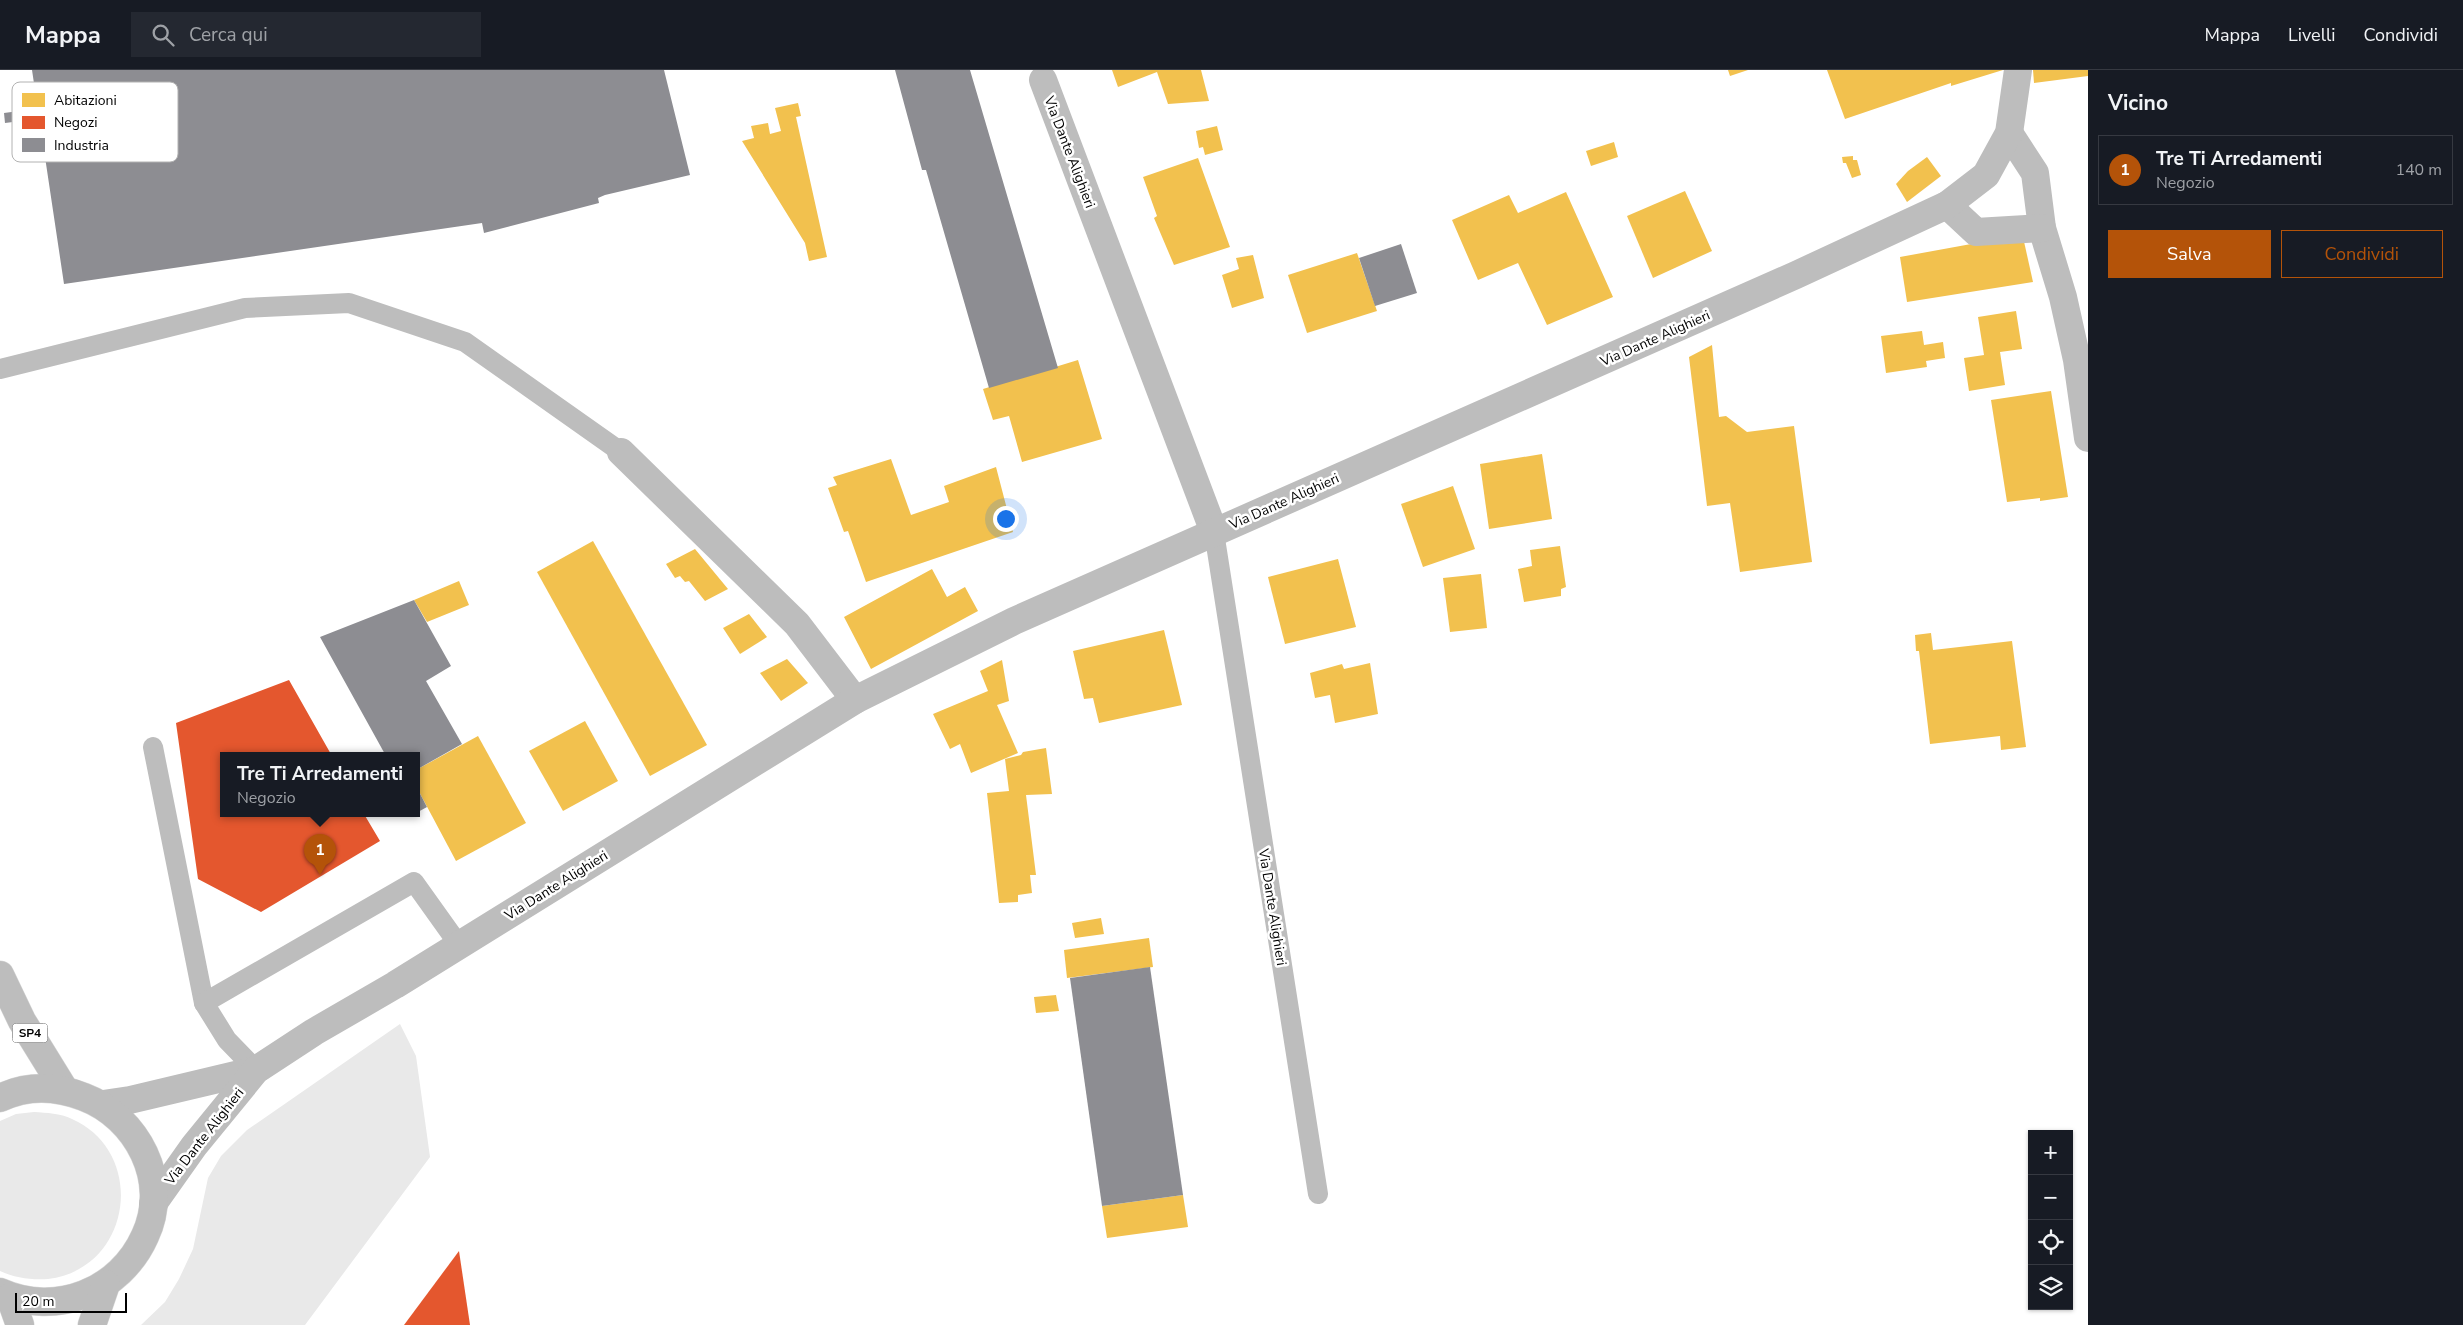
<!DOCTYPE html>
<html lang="it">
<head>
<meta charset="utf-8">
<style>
	body { margin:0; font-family:"Nunito Sans",sans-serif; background:#242831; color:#f1f3f6 }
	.controls { position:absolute; right:15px; bottom:15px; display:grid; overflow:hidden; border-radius:0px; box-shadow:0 1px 4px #0004 }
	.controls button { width:45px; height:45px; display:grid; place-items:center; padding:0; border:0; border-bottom:1px solid #363941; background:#171b24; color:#f1f3f6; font:25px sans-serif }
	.scale { position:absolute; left:15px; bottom:12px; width:112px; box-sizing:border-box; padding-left:5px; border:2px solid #000; border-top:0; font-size:14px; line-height:18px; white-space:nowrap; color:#000; -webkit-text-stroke:4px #fff; paint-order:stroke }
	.you { position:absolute; left:1005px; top:448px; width:18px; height:18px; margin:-12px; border:4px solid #fff; border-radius:50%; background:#1a73e8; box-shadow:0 0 0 8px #1a73e833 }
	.badge { display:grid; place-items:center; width:32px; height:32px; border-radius:50%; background:#b45309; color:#fff; font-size:16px; font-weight:700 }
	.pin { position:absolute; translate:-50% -41px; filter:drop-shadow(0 1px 2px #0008) }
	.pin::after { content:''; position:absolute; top:26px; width:18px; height:15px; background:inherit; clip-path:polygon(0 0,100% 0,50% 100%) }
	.popup { position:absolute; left:220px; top:682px; width:200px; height:65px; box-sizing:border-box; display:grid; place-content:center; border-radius:0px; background:#171b24; filter:drop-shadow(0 1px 4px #0005); font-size:16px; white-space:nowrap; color:#9ea1a6 }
	.popup b { font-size:19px; color:#f1f3f6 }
	.popup::after { content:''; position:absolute; left:50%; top:100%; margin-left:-10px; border:10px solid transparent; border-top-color:#171b24 }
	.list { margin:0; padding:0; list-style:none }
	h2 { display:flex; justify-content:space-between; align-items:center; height:65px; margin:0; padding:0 20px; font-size:21px }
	h2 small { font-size:16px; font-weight:400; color:#9ea1a6 }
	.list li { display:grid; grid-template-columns:32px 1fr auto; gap:15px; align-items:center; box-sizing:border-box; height:70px; margin:0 10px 10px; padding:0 10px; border:1px solid #363941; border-radius:0px }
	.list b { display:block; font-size:19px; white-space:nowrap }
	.list p { margin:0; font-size:16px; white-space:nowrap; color:#9ea1a6 }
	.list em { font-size:16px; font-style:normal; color:#9ea1a6 }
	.actions { display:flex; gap:10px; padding:15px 20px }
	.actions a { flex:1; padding:11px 0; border:1px solid #b45309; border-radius:0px; text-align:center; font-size:18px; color:#b45309 }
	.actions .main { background:#b45309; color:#fff }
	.icon { flex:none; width:28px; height:28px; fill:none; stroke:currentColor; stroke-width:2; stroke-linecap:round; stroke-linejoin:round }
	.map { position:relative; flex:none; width:2088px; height:1255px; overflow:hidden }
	header { display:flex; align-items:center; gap:30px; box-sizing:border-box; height:70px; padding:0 25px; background:#171b24; border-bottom:1px solid #363941 }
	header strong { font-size:24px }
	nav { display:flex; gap:28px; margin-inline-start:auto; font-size:18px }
	.search { width:350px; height:45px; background:#242831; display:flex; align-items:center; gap:12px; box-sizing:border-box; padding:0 18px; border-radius:0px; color:#9ea1a6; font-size:19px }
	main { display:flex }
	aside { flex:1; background:#171b24 }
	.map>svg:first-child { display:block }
	.green { fill:#e9e9e9 }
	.homes { fill:#f2c14e }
	.shops { fill:#e4572e }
	.industry { fill:#8d8d92 }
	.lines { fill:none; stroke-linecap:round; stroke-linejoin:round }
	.primary-casing { stroke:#dbdbdb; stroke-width:29 }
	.lane { stroke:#bdbdbd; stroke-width:20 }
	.street { stroke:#bdbdbd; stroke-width:28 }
	.primary { stroke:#bdbdbd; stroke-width:28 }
	.labels { text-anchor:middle; stroke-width:5; stroke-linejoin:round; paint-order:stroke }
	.shield { fill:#fff; stroke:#4c4c4c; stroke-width:1 }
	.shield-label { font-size:12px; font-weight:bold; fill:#000 }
	.street-label { font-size:14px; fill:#000; stroke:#fff }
	.key { fill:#fff; stroke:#b2b2b2; stroke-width:1 }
	.key-label { font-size:14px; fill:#000 }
</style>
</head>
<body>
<header>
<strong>Mappa</strong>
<div class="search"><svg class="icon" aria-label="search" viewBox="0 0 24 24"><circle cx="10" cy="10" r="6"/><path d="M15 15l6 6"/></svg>Cerca qui</div>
<nav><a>Mappa</a><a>Livelli</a><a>Condividi</a></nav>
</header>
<main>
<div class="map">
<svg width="2088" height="1255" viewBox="0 0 2088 1255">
	<rect width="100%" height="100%" fill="#fff"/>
	<g class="green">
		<path d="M400,954L416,986L430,1087L305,1255H141L165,1232L179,1209L193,1179L208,1108L221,1086L247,1060Z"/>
		<path d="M34,1042C47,1043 60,1043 72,1049C148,1083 132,1199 48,1209C31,1210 15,1208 0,1201V1051L16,1044Z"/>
	</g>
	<g class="homes">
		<path d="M1112,0H1201L1209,31L1168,34L1157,2L1118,17Z"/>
		<path d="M1728,0H1748L1730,6Z"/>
		<path d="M1827,0H2003L1951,16V13L1845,49Z"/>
		<path d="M2033,0H2088V6L2034,13Z"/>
		<path d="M798,33L801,46L796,47L827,187L809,191L805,173L742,71L754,68L751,56L768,53L770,64L781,61L775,38Z"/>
		<path d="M1217,56L1223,80L1205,85L1203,77L1199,78L1196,61Z"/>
		<path d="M1614,72L1618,87L1591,96L1586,81Z"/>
		<path d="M1853,86V90H1857L1861,105L1852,108L1846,93H1843L1842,87Z"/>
		<path d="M1927,87L1941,106L1907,132L1896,114L1908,101Z"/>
		<path d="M1198,88L1230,177L1174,195L1154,148L1157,146L1143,107Z"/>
		<path d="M1685,121L1712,181L1653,208L1627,146Z"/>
		<path d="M1566,122L1613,227L1547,255L1518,193L1478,210L1452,150L1509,125L1518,143Z"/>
		<path d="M2015,166L2023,167L2033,212L1907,232L1900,187Z"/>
		<path d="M1357,183L1377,241L1307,263L1288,205Z"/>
		<path d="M1253,185L1264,228L1232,238L1222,205L1239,199L1236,188Z"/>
		<path d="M2016,241L2022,279L2000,282L2005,315L1969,321L1964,288L1984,285L1978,247Z"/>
		<path d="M1922,261L1924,275L1943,272L1945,288L1926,291L1927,297L1886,303L1881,266Z"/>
		<path d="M1712,275L1719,347L1726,346L1747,362L1794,356L1812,492L1740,502L1730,433L1707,436L1689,287Z"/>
		<path d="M1078,290L1102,369L1022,392L1009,346L993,350L983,319Z"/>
		<path d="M2051,321L2068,427L2040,431V428L2007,432L1991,330Z"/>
		<path d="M1542,384L1552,449L1489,459L1480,394Z"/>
		<path d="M891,389L911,445L949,432L944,416L996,397L1013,462L866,512L848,461L844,462L828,418L837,415L833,407Z"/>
		<path d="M1453,416L1475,479L1423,497L1401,434Z"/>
		<path d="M593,471L707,675L650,706L537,502Z"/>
		<path d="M1560,476L1566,517L1561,519V526L1524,532L1518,499L1532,496L1530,480Z"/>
		<path d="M695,479L728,519L705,531L689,511L685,512L680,506L675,508L666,494Z"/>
		<path d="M1338,489L1356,557L1285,574L1268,507Z"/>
		<path d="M932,499L947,527L965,517L978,541L871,599L844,547Z"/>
		<path d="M1481,504L1487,558L1450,562L1443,508Z"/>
		<path d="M459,511L469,535L427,552L414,530Z"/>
		<path d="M749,544L767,567L740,584L723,558Z"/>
		<path d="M1164,560L1182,635L1099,653L1093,628L1084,629L1073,581Z"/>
		<path d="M1931,563L1933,580L2012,571L2026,677L2001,680L2000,666L1930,674L1919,581H1916L1915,565Z"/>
		<path d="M787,589L808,613L781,631L760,603Z"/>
		<path d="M1002,590L1009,631L997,635L1018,683L971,703L960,674L950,679L933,644L988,621L980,601Z"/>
		<path d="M1370,593L1378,644L1335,653L1330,625L1315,628L1310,603L1342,594L1344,599Z"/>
		<path d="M585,651L618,711L563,741L529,681Z"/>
		<path d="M478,666L526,753L456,791L416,716V700Z"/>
		<path d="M1046,678L1052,724L1026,725L1036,805H1030L1032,823L1018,825V832L999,833L987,723L1009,721L1005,689L1021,685L1023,682Z"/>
		<path d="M1101,848L1104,864L1075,868L1072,853Z"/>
		<path d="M1149,868L1153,897L1067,908L1064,880Z"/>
		<path d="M1056,925L1059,941L1036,943L1034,927Z"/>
		<path d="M1183,1125L1188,1157L1107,1168L1102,1136Z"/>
	</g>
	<g class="shops">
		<path d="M289,610L332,686H224V744H364L380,771L261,842L198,809L176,653Z"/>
		<path d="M459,1181L470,1255H404Z"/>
	</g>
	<g class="industry">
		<path d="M32,0H664L690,105L605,125L598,128L599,133L484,163L482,153L64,214Z"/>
		<path d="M895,0H970L1058,298L989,318L926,100H922Z"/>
		<path d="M19,41L21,51L5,53L4,43Z"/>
		<path d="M1401,174L1417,223L1375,236L1359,188Z"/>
		<path d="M414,530L451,596L426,611L462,674L416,700V686H386L320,567Z"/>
		<path d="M416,716L427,737L416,743Z"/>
		<path d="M1150,897L1183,1125L1102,1136L1070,908Z"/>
	</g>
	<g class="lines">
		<defs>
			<g id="primary">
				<path d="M0,905L22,951L64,1019"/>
				<path d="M0,1028C27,1015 56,1016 84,1027C137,1047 171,1111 145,1166C120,1222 56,1247 0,1222"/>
				<path d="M10,1227L20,1255"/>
				<path d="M92,1255L106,1214"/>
			</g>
		</defs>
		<use href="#primary" class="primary-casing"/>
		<g class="lane">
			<path d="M0,299L245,238L349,233L465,272L621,382"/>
			<path d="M1214,462L1318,1124"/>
			<path d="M153,677L204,933"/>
			<path d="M256,1000L227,970L204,933L414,812L459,875"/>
		</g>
		<g class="street">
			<path d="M1043,10L1214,462"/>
			<path d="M2009,63L2035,103L2042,158L2063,227L2077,290L2088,368"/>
			<path d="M1947,135L1976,162L2042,158"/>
			<path d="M621,382L797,554L855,630"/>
			<path d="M103,1034L130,1030L256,1000"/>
			<path d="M153,1134L194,1076L256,1000L314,962L395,915L855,630L1014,551L1796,205L1947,135L1986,105L2009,63L2018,0"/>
		</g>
		<use href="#primary" class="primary"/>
	</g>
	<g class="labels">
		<rect class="shield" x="12.5" y="953.5" width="35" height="19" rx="4"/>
		<g class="shield-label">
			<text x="30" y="967">SP4</text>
		</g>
		<g class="street-label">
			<text transform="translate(1070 82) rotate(69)" y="5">Via Dante Alighieri</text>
			<text transform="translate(1655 268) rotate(-24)" y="5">Via Dante Alighieri</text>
			<text transform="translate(1284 431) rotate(-24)" y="5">Via Dante Alighieri</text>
			<text transform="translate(556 815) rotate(-32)" y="5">Via Dante Alighieri</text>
			<text transform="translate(1273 837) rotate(81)" y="5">Via Dante Alighieri</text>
			<text transform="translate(204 1066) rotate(-52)" y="5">Via Dante Alighieri</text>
		</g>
	</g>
	<rect x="12" y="12" width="166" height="80" rx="8" class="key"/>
	<rect x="22" y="23" width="23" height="14" fill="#f2c14e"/>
	<rect x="22" y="46" width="23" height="13" fill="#e4572e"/>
	<rect x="22" y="68" width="23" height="14" fill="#8d8d92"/>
	<g class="key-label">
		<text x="54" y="35">Abitazioni</text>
		<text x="54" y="57">Negozi</text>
		<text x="54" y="80">Industria</text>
	</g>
</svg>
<div class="controls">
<button>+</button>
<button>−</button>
<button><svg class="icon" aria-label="locate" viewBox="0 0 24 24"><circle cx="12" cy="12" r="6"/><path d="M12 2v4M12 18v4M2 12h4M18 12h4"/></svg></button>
<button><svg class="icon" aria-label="layers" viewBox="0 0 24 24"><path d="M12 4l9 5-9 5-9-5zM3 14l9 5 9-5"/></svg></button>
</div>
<div class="scale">20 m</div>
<div class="you"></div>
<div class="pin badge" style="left:320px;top:805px">1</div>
<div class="popup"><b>Tre Ti Arredamenti</b>Negozio</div>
</div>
<aside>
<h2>Vicino<small></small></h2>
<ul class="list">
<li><span class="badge">1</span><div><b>Tre Ti Arredamenti</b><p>Negozio</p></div><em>140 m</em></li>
</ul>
<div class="actions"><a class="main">Salva</a><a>Condividi</a></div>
</aside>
</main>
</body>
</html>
